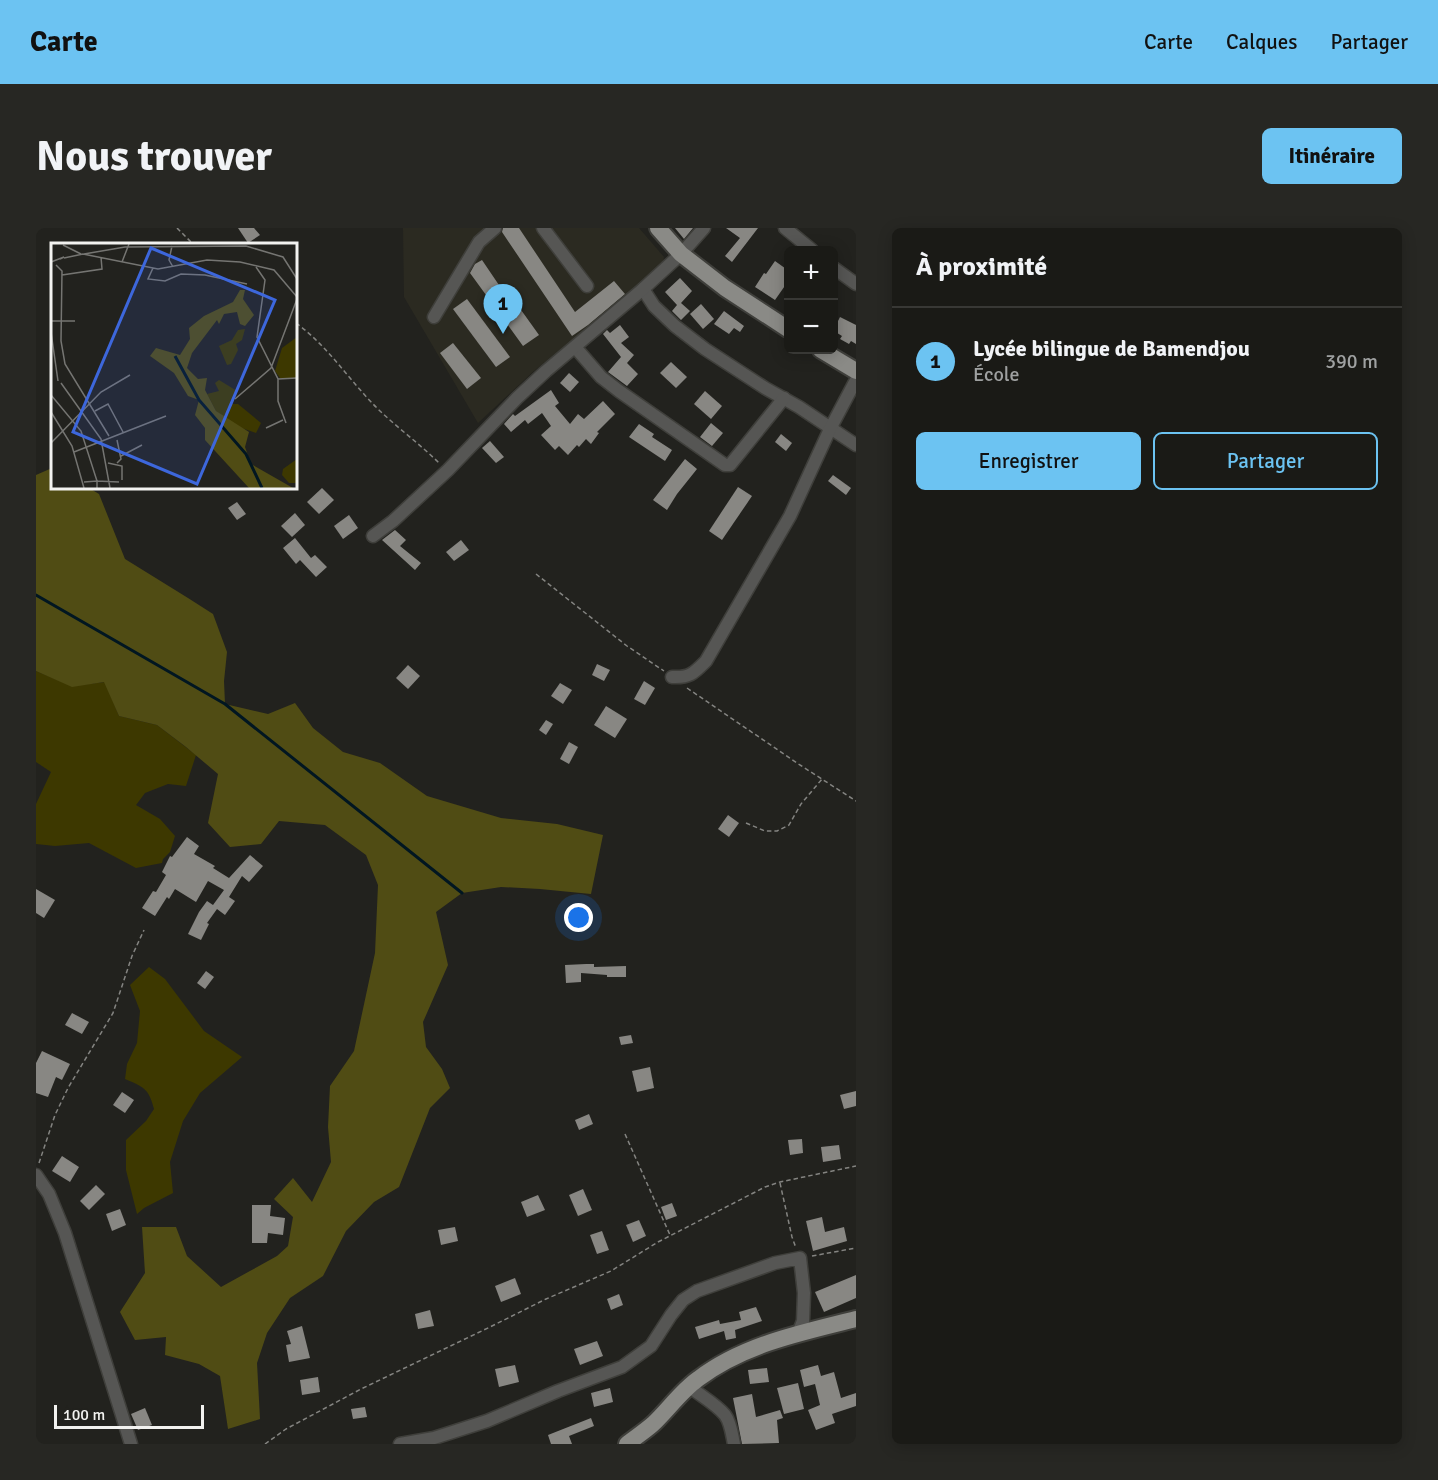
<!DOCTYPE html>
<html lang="fr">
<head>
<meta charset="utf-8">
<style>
	body { margin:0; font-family:Signika,sans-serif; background:#272723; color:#f1f3f6 }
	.controls { position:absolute; right:18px; top:18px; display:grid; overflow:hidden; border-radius:9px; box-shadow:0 3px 15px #0003 }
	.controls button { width:54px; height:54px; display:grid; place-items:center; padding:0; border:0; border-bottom:2px solid #383835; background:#1a1a16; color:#f1f3f6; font:30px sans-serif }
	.scale { position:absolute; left:18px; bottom:15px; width:150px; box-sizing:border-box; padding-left:6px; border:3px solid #f2f2f0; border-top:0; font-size:16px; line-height:21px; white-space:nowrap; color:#f2f2f0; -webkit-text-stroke:4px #22221e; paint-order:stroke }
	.you { position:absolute; left:543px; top:690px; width:21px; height:21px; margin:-15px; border:4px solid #fff; border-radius:50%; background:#1a73e8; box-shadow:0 0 0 9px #1a73e833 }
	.badge { display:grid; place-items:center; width:39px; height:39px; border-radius:50%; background:#6cc3f2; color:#111; font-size:20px; font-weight:700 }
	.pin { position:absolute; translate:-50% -50px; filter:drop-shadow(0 2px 3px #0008) }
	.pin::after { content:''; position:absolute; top:32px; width:21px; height:18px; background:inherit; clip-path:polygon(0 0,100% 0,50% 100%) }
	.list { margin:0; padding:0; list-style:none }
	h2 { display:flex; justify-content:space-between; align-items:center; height:78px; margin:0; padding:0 24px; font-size:26px }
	h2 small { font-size:20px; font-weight:400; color:#9fa1a1 }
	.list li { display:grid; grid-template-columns:39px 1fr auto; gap:18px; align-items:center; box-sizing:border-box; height:108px; padding:0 24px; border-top:2px solid #383835 }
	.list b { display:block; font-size:22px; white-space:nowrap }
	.list p { margin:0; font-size:20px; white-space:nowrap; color:#9fa1a1 }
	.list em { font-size:20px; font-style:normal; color:#9fa1a1 }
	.actions { display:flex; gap:12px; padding:18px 24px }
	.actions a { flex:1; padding:14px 0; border:2px solid #6cc3f2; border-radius:9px; text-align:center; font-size:21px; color:#6cc3f2 }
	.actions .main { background:#6cc3f2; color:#111 }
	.map { position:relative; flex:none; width:820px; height:1216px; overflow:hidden; border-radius:9px }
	header { display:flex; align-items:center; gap:36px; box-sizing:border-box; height:84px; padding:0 30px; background:#6cc3f2; color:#111 }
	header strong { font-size:28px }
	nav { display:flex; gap:33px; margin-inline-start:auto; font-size:21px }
	.intro { display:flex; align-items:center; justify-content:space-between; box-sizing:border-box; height:144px; padding:0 36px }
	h1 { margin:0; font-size:42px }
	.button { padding:15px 27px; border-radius:9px; background:#6cc3f2; color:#111; font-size:21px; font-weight:700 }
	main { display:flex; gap:36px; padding:0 36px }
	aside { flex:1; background:#1a1a16; border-radius:9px; box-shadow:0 3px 15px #0003 }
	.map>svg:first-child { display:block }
	.built { fill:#2b2a21 }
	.green { fill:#3d3800 }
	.forest { fill:#504c14 }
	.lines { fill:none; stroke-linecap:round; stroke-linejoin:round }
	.stream { stroke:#011621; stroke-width:3 }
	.building { fill:#888783 }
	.minor-casing { stroke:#3f3f3b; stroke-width:15 }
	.major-casing { stroke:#3f3f3b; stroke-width:20 }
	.path { stroke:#848481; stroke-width:1.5; stroke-dasharray:4.5 3; stroke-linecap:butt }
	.minor { stroke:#565654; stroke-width:12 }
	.major { stroke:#8a8a86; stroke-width:16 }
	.inset-river { fill:none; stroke:#011621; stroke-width:3 }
	.inset-road { fill:none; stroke:#757572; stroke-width:1.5 }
	.view { fill:#3d67dc; fill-opacity:0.15; stroke:#3d67dc; stroke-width:3 }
	.inset-edge { fill:none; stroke:#f2f2f0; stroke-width:3 }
</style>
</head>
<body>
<header>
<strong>Carte</strong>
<nav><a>Carte</a><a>Calques</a><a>Partager</a></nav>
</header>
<div class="intro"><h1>Nous trouver</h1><a class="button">Itinéraire</a></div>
<main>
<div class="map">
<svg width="820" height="1216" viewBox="0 0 820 1216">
	<rect width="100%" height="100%" fill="#22221e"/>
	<path class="built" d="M367,0H603L628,29L627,35L590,68L498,143L442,195L368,69Z"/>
	<g class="green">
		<path d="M0,443L36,458L69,454L83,488L121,497L160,527L150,558L132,556L109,565L100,577L124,591L139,608L134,624L127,631L126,635L100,640L53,615L19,618L0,616V576L15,544L0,534Z"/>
		<path d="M113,739L129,751L168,803L206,829L164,865L147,893L134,934L137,965L108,980L101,986L90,942V912L110,893L118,881C113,861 108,859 89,851L91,836L101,815L104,783L94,757Z"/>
	</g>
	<path class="forest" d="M16,240V260H53L63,266L89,331L152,370L177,386L191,424L188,453L189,476L232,486L259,475L277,500L307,524L344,535L391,568L465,590L521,596L567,607L555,666L504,661L465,659L426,665L400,684L412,737L387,794L390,819L406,841L414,860L394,880L363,959L338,974L310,1003L287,1048L254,1070L231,1105L221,1135L224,1191L192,1201L184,1148L163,1136L129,1127L130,1109L99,1112L84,1084L109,1045L106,999H140L151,1028L185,1059L241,1028L252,1018L257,989L238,971L257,950L276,974L295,934L292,899L294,858L318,823L339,725L342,657L330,627L289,597L243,593L225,616L194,619L172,595L182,546L150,519L121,497L83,488L68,454L36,459L0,443V247Z"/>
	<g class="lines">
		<path class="stream" d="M0,367L189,476L426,665"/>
	</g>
	<g class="building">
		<path d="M202,0H218L224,7L212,15Z"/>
		<path d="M467,0H483L539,84L578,53L589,66L552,97L536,108L466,4Z"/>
		<path d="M639,0H657L648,11Z"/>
		<path d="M690,0H722L696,34L689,28L704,10Z"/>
		<path d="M446,32L467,63L470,61L503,107L487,118L434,45L439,36Z"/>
		<path d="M739,33L753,43V52L739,72L719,59L728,45L730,46Z"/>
		<path d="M644,50L656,63L645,75L654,83L645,92L636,83L641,77L629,64Z"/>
		<path d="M431,71L474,129L460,139L417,81Z"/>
		<path d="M665,76L678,91L667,101L654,86Z"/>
		<path d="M688,83L708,98L704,104L698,100L693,106L678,96Z"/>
		<path d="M804,89L820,97V116L815,113L813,116L804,111L806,108L798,103V101Z"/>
		<path d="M584,97L593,109L585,115L598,127L591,135L602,146L591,158L572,144L585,129L567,106L571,102L574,105Z"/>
		<path d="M417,115L445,150L431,161L404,125Z"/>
		<path d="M635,134L651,149L640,160L624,145Z"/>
		<path d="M533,145L543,154L534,164L524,155Z"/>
		<path d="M515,162L523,175L519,178L534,196L542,186L548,191L567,173L579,186L561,204L563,205L555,216L550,211L543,219L541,217L532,227L523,218L519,222L505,207L515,198L506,185L492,196L489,192L475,204L468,196L477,186L479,188Z"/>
		<path d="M669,163L686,178L675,191L658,176Z"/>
		<path d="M675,195L687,205L676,218L664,209Z"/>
		<path d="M603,196L618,206L616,209L636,222L629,233L593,209Z"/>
		<path d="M745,206L756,215L750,223L739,214Z"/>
		<path d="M454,213L468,229L460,235L446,220Z"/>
		<path d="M649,231L661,241L641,266L631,282L617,272Z"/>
		<path d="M797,247L815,260L810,267L792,253Z"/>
		<path d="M702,259L716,268L686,312L673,303Z"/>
		<path d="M286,260L298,272L283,286L271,274Z"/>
		<path d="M201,274L210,286L201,292L192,280Z"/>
		<path d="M259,285L269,297L256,309L245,298Z"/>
		<path d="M313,287L322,300L307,311L298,298Z"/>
		<path d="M359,302L370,312L364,318L385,335L379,342L346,312Z"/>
		<path d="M259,310L275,330L279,327L291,339L280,349L264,332L260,336L247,320Z"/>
		<path d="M425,312L433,322L418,333L410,324Z"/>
		<path d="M561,436L574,442L568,453L556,447Z"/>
		<path d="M372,437L384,448L372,461L360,450Z"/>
		<path d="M608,453L619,460L609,477L598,471Z"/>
		<path d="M524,455L536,462L527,476L515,468Z"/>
		<path d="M570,478L591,491L579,510L558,497Z"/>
		<path d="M510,492L517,496L510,507L503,502Z"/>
		<path d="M533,514L542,519L533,536L524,531Z"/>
		<path d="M692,587L703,595L693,609L682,601Z"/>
		<path d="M151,609L163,618L158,626L179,638L177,640L193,650L214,627L227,638L213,654L206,648L193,669L199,673L189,687L181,681L171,695L173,696L165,712L152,706L163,684L171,673L177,677L188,662L172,653L160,674L139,661L133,671L131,669L119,688L106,680L117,663L120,664L130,647L126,644L134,628L136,629Z"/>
		<path d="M0,661L19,672L8,690L0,685Z"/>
		<path d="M550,736H558V739L590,738V749H571V747L545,745V754L530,755L529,737Z"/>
		<path d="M170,743L178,749L169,761L161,755Z"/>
		<path d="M36,785L53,794L46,806L29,797Z"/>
		<path d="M595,807L597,815L585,817L583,809Z"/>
		<path d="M6,823L34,836L26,852L20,849L12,869L0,865V835Z"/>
		<path d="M614,839L618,860L601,864L596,843Z"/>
		<path d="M820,863V878L808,881L804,867Z"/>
		<path d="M86,864L98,872L89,885L77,877Z"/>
		<path d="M553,886L557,896L543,902L539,892Z"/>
		<path d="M766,911L767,925L754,927L752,912Z"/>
		<path d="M803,917L805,931L787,934L785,919Z"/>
		<path d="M26,928L43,939L34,954L16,943Z"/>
		<path d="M60,957L69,966L53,982L44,973Z"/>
		<path d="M547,961L556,982L542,988L533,967Z"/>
		<path d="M502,967L509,982L491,989L485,974Z"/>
		<path d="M636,975L641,988L630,992L625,979Z"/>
		<path d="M216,977H235L234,988L249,990L247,1007L232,1005L231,1015H216Z"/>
		<path d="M84,981L90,997L76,1003L70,986Z"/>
		<path d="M786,989L789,1004L808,999L811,1013L777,1023L770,993Z"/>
		<path d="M603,992L610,1008L597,1014L590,997Z"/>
		<path d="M419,999L422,1013L405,1017L402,1002Z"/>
		<path d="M566,1003L573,1022L561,1026L554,1007Z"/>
		<path d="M820,1047V1070L788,1084L779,1064Z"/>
		<path d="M479,1050L485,1066L465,1074L459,1058Z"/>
		<path d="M583,1066L587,1077L575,1082L571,1071Z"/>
		<path d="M720,1079L726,1093L699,1102L700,1110L690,1112L688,1103L663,1111L659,1099L683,1092L684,1096L705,1092L703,1084Z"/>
		<path d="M394,1082L398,1098L382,1101L379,1086Z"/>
		<path d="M266,1098L274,1130L253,1134L250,1117L255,1116L251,1103Z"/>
		<path d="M561,1113L567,1128L544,1137L538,1121Z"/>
		<path d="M479,1137L483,1154L463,1159L459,1141Z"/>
		<path d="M782,1137L785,1148L798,1144L805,1170L820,1165V1178L796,1186L799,1195L780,1202L772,1182L784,1177L779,1156L768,1159L764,1142Z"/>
		<path d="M731,1140L733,1154L714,1156L712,1142Z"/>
		<path d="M282,1149L284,1164L266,1167L264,1152Z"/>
		<path d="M762,1155L768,1181L748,1186L741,1160Z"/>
		<path d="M574,1160L577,1174L558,1179L555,1165Z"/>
		<path d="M716,1166L720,1189L744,1182L747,1190L741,1192L743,1215L706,1216L697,1170Z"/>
		<path d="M329,1179L331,1189L317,1191L315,1181Z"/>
		<path d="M109,1180L116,1197L102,1202L95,1186Z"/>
		<path d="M555,1190L558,1198L533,1208L536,1216H515L512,1207Z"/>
	</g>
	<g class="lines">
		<defs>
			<g id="minor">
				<path d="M507,0L551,58"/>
				<path d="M749,0L776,22"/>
				<path d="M798,40L820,56"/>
				<path d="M607,61L618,78L639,98L669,121L729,160L763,179L820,217"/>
				<path d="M398,89L443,14L459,0"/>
				<path d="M539,119L565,149L583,163L689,237H694L748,170"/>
				<path d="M337,308L357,293L412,242L481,170L510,143L607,61L645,26L668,0"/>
				<path d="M636,449C654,450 658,445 670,433L754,288L794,201L820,152"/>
				<path d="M0,947L13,966L29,1005L95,1216"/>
				<path d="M654,1159C665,1168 680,1176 689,1187C695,1195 696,1207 698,1216"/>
				<path d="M364,1216L398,1210L451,1193L522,1163L586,1139L615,1118L635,1087L647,1072L661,1063L739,1035L764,1030L768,1065L767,1093L762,1106"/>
			</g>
			<g id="major">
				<path d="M622,0L645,26L689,60L752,101"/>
				<path d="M785,122L820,143"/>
				<path d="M591,1216C600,1209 609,1203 617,1196C632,1182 645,1163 662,1151C708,1116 765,1105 820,1091"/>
			</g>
		</defs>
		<use href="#minor" class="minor-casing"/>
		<use href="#major" class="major-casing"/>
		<g class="path">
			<path d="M141,0L157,16"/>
			<path d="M260,95C293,119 315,155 344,183C363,201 385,217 404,236"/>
			<path d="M500,346L591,418L628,443"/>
			<path d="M651,460L764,537L820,573"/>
			<path d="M710,595L729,603H741L753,597L765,576L786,551"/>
			<path d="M589,906L634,1007"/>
			<path d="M3,935L19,887L32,860L77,785L96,728L108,702"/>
			<path d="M744,955L756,1009L760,1020"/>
			<path d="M776,1028L820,1020"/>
			<path d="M229,1216L250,1201L325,1161L454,1099L510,1071L575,1043L622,1014L729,959L744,954L820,938"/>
		</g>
		<use href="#minor" class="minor"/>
		<use href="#major" class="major"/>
	</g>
	<g transform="translate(15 15)">
		<rect width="246" height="246" fill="#22221e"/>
		<path d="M194,86L191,97L185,101L187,107L180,121L176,122L168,103L181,97L187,87ZM246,94V135H229L224,128L231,105ZM168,137L186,148L179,158L181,161H187L210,180L205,190L182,182L165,168L156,151L168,148L164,140ZM246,216V240H238L231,232L232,226Z" fill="#3d3800"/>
		<path d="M189,47H194L192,56L203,72L194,83L189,81L186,69L173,71L168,81L166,77L141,110L136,125L147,136L156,135L154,147L165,168L198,189L194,204L200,221L242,245H198L154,197V185L144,172L148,157L137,153L123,130L99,113L105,105L129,112L139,96L138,85L153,73L182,59Z" fill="#504c14"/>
		<path class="inset-river" d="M124,113L148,157L195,211L211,245"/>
		<path class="inset-road" d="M12,2L30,11M121,3L118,17L122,24M33,11L74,4L195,3L232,14L246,36M13,15L32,11L107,26L156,17L189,19L223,27L246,54M0,19L13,14L9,16M71,19L78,1M5,22L11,28L10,98L14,121L58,193M205,24L214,37L206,94L227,136V158L235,180M102,25L97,36L114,38L130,31L154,32L196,41M11,32L51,26L50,14M0,78H24M0,89L7,138M227,136L246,135M10,140L50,196L59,245M0,152L30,188L46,238L68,239M184,156L220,125L246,56M44,168L57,161L72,189M0,169L21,203L33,245M215,185L232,177M0,200L50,149L79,132M23,209L115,173M70,213L91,202M57,220L71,223V237M66,220L70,216L66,197M33,239L46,238V245"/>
		<path class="view" d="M100,5L224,57L146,241L22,189Z"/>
		<rect width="246" height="246" class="inset-edge"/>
	</g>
</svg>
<div class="controls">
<button>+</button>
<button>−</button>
</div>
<div class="scale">100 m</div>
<div class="you"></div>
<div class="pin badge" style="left:467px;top:106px">1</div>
</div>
<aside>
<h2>À proximité<small></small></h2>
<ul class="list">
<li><span class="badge">1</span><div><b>Lycée bilingue de Bamendjou</b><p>École</p></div><em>390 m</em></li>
</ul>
<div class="actions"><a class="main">Enregistrer</a><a>Partager</a></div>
</aside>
</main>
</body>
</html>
